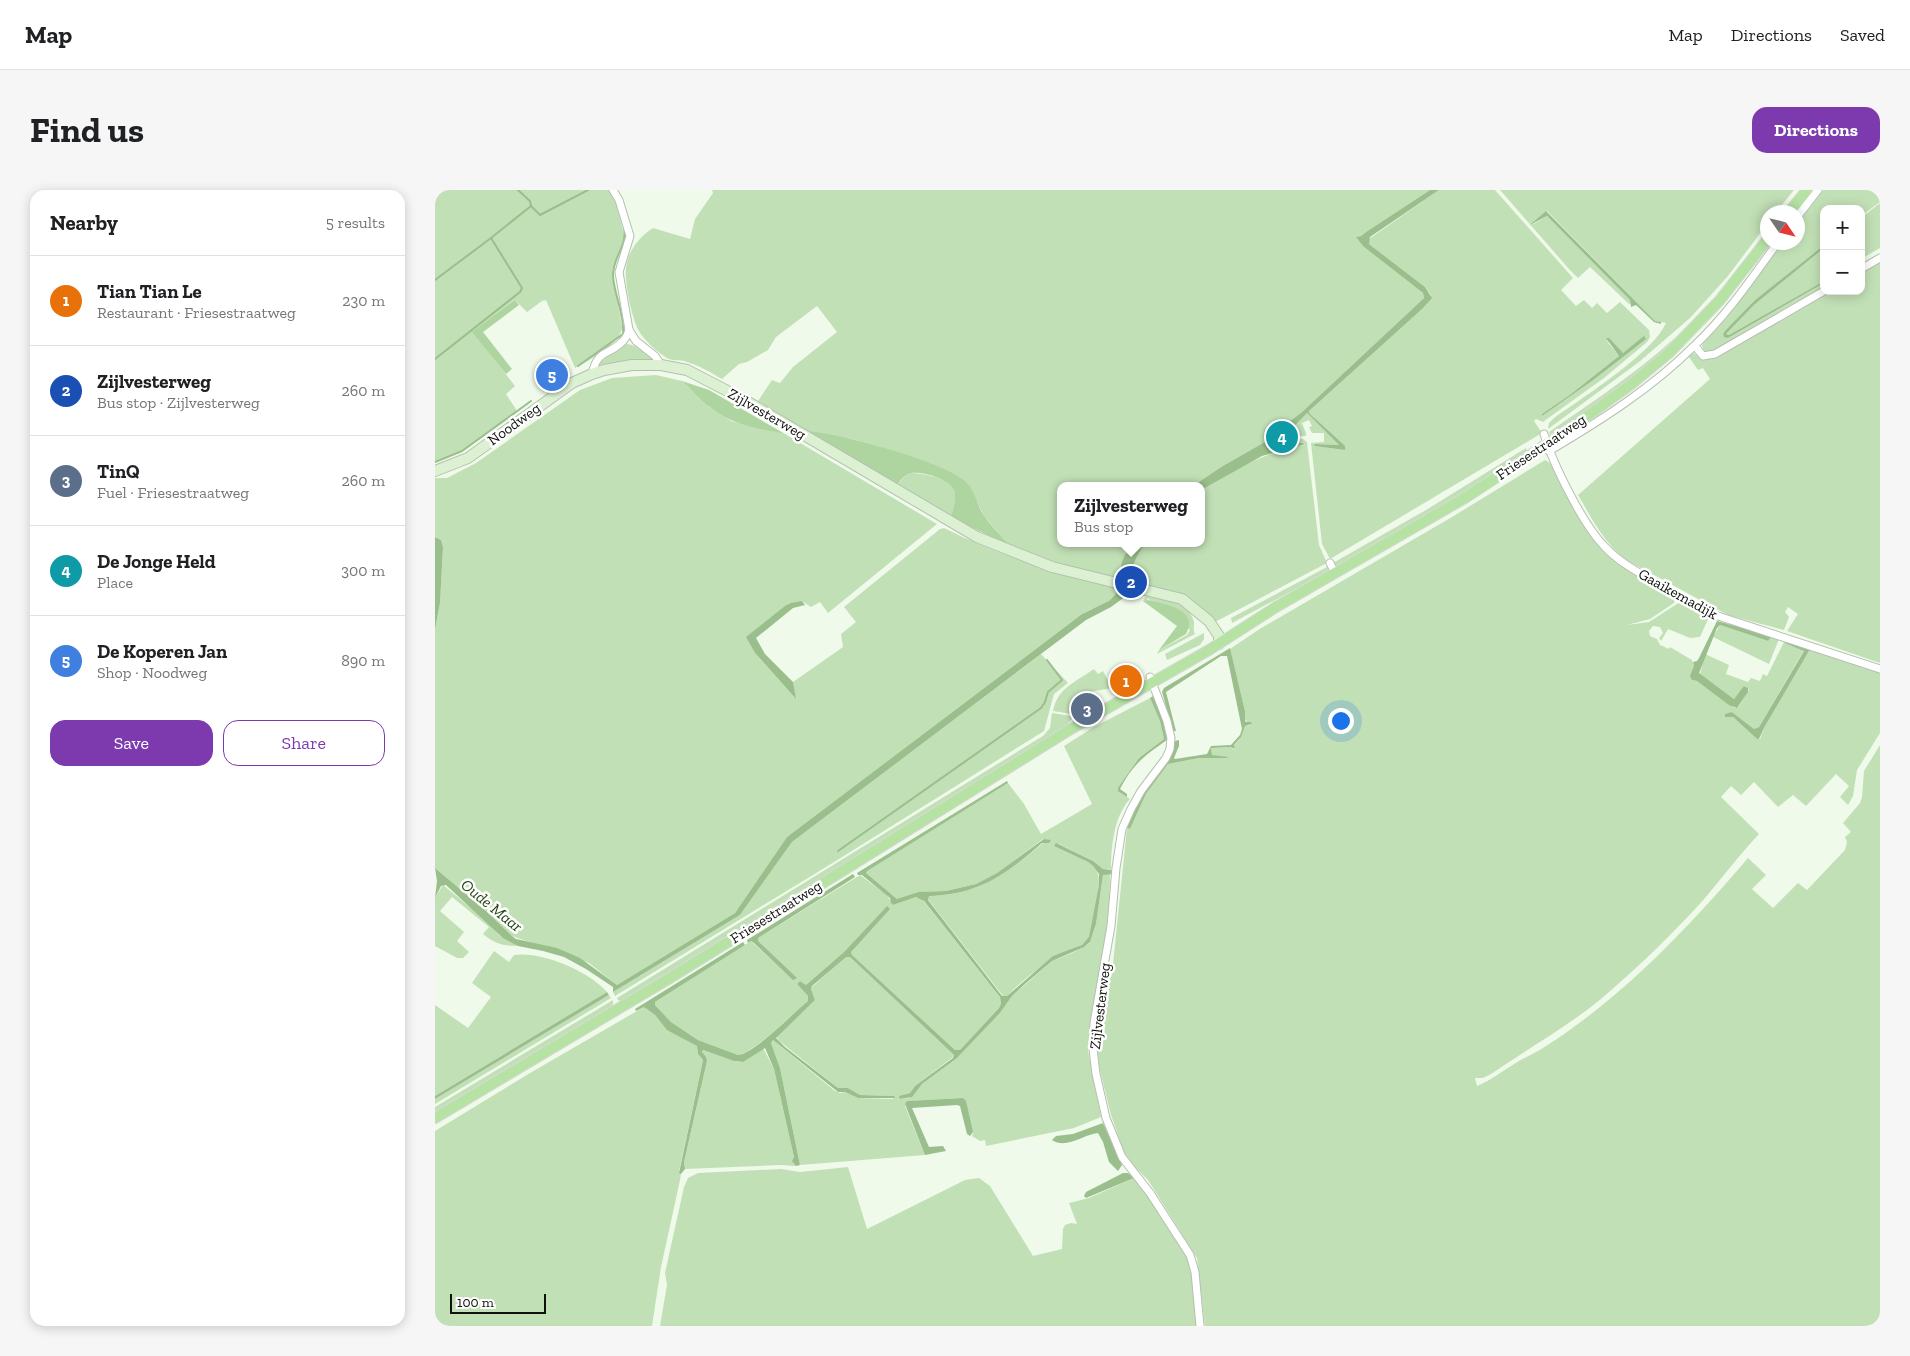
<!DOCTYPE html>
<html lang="en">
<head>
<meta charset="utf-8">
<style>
	body { margin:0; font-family:"Zilla Slab",serif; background:#f6f6f6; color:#202124 }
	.controls { position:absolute; right:15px; top:15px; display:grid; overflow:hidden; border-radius:10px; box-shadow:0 2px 12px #0003 }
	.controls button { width:45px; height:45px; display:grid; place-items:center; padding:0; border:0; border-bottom:1px solid #e0e0e0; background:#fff; color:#202124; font:25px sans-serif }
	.compass { position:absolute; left:1325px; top:15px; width:45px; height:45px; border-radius:50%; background:#fff; box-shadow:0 2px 12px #0003; rotate:125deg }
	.scale { position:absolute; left:15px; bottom:12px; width:96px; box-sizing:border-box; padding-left:5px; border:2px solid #0e110c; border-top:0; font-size:14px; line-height:18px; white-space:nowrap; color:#0e110c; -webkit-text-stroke:4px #fff; paint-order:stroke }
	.you { position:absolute; left:905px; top:530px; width:18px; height:18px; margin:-12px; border:4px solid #fff; border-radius:50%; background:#1a73e8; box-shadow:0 0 0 8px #1a73e833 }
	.badge { display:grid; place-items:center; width:32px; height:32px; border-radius:50%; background:#7c3aae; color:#fff; font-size:16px; font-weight:700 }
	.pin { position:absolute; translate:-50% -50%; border:2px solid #fff; box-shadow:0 1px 5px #0006 }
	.popup { position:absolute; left:622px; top:292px; width:148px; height:65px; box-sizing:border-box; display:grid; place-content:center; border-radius:10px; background:#fff; filter:drop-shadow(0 1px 4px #0005); font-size:16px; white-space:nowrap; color:#757577 }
	.popup b { font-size:19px; color:#202124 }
	.popup::after { content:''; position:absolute; left:50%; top:100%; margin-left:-10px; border:10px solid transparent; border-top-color:#fff }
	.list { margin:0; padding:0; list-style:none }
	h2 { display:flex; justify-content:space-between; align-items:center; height:65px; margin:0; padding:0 20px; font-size:21px }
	h2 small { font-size:16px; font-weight:400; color:#757577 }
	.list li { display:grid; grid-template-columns:32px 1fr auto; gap:15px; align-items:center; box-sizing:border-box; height:90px; padding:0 20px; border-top:1px solid #e0e0e0 }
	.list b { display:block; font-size:19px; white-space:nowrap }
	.list p { margin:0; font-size:16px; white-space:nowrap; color:#757577 }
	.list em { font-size:16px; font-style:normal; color:#757577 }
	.actions { display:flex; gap:10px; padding:15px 20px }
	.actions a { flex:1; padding:11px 0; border:1px solid #7c3aae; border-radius:15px; text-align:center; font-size:18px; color:#7c3aae }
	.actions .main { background:#7c3aae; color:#fff }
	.map { position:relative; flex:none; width:1445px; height:1136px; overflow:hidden; border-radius:15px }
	header { display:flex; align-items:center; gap:30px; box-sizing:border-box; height:70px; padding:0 25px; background:#fff; border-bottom:1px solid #e0e0e0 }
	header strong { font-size:24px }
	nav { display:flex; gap:28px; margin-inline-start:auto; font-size:18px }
	.intro { display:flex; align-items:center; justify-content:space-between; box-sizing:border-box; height:120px; padding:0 30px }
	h1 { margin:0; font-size:35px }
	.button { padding:12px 22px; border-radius:15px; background:#7c3aae; color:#fff; font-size:18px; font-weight:700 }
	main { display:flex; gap:30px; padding:0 30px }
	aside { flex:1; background:#fff; border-radius:15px; box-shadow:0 2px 12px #0003 }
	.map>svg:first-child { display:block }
	.green { fill:#c2e0b6; fill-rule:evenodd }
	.forest { fill:#aed4a0 }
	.water { fill:#9abf8c }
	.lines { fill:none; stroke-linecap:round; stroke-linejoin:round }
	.stream { stroke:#9abf8c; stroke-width:2 }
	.minor-casing { stroke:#b5c0b1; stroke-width:9 }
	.secondary-casing { stroke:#b5c0b1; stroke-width:12 }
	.primary-casing { stroke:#d8d9d8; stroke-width:12 }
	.minor { stroke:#fff; stroke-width:7 }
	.secondary { stroke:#dbf1d2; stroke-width:10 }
	.primary { stroke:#b6e2a4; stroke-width:10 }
	.labels { text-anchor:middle; stroke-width:5; stroke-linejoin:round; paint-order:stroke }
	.street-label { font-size:15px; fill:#0e110c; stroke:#fff }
	.water-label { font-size:16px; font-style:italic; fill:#1b3e08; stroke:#fff }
</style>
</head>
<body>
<header>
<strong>Map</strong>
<nav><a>Map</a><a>Directions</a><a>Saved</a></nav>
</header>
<div class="intro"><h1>Find us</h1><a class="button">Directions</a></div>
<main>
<aside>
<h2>Nearby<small>5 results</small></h2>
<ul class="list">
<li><span class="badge" style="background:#e8710a">1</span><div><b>Tian Tian Le</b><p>Restaurant · Friesestraatweg</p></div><em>230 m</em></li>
<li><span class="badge" style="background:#1a4fb4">2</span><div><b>Zijlvesterweg</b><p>Bus stop · Zijlvesterweg</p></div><em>260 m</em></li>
<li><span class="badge" style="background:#5c6f8a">3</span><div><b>TinQ</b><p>Fuel · Friesestraatweg</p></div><em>260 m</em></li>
<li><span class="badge" style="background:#0f9aa8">4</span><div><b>De Jonge Held</b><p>Place</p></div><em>300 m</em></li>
<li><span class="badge" style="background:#3f7fe0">5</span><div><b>De Koperen Jan</b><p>Shop · Noodweg</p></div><em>890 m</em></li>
</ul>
<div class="actions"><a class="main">Save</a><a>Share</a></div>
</aside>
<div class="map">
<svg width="1445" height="1136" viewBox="0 0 1445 1136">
	<rect width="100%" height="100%" fill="#effaeb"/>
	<g class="green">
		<path d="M0,0H174L179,7L190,47L177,80L187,137C187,153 153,171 140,178L111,110L107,111L92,122L80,110L38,142L80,196L71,204L82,221L34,257L0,272Z"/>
		<path d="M277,0H995L931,42L926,46H923L929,57L988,103L989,108L867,222L835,249L786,277L758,296H626V353H698L690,365L685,389L637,379L575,356L549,326L533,294L446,257L416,249L372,241L323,211L337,190L345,193L358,177L402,142L382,116L341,147L333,160L312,172L304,174L287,189C275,182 263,175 249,171C245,170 239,171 234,169C225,165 208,149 204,141C197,130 189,90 191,78C193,61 204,47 218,38L255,49L260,29L278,3Z"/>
		<path d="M1004,0H1060L1138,88L1126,100L1141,116L1149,110L1157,118L1162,113L1172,123L1185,112L1214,140L1215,147L1212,152L1169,188L1112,229L1108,232L1101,229L1099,231L1107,243L895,369L887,354L876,253L889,252V243H877L874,237L877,236L874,230L867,233L871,243V246H856L854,242L872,223L904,255L880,254L879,256L910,260L875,224L874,221L986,120L996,105L990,97L934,54V49ZM1211,147L1157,191L1107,226V224L1136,204L1184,166L1171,150L1188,163Z"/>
		<path d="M1065,0H1359L1341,22H1332V34L1293,86L1255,128L1204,172L1113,239L1114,233L1119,228C1147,208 1218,163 1231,133L1220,131L1112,21L1097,35L1112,26L1195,110L1196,113L1194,114L1155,77L1143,88L1134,79Z"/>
		<path d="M1388,0H1445V12L1426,26V19H1389V55L1320,110L1288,144L1293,148L1389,93V98L1276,163L1269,161L1267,156L1268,152L1304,110L1348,53L1362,52L1363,33Z"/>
		<path d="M1445,13V58L1426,69V28Z"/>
		<path d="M1332,40V45C1300,87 1266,129 1227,165C1193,195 1153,220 1116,246L1114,242C1162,209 1213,175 1255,134C1284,106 1308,72 1332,40Z"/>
		<path d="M1389,58V91L1294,145L1291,144L1319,115Z"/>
		<path d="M1445,70V473L1352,441L1363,424L1353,417L1350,422L1354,427L1349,440L1293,425L1191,370C1169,353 1157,329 1143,305L1275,189L1268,178L1263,180L1254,167V164L1259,163L1265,168L1275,169L1392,101H1426V81Z"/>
		<path d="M190,154C201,154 209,161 217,169L194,170L165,176L166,171Z"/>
		<path d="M221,185L247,191L261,202L274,217L296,231L350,244L502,334L393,423L385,412L376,417L367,411L312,447L320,463L360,508L358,492L408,457L406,444L421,432L409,417L505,339L509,338C563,365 621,384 680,396L683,400C679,414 658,417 647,424L352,647L300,723L182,795L154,773L77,746L51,721L0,678V440L5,413L8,357L6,350L0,347V288H12L41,273L145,200L177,188Z"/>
		<path d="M855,249H868L872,252L884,355L892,373L780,432L759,412L694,391L703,362L711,353H766V300C799,280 831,261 870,255V253L854,255Z"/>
		<path d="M1091,258L1092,262L1052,290L904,377L900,376L898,373L991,320Z"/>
		<path d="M1110,270L1115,273L1152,341L1172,365L1240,409L1239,413L1215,429L1192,435L1214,432L1245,412L1274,427L1265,447L1255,448L1233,439L1226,451L1224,448L1228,443L1225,437L1218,436L1214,441L1215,446L1222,449L1225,455L1234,459L1235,457L1257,470L1259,476L1257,490L1262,491L1300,518L1304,516L1314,500L1310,496L1299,509L1265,484L1270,464L1294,475L1291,484L1313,492L1316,488L1325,491L1328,484L1332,486L1349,452L1369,460L1324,537L1319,539L1297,522L1295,526L1298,527L1322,549H1325L1329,538L1374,460L1445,483V543L1422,580L1418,606L1413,615L1405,607L1414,596L1401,584L1371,616L1358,605L1343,617L1319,592L1306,605L1296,596L1286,607L1324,644C1304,665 1288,687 1270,708C1238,744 1202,778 1166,809C1132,837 1092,859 1056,884L1048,888H1040L1042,896C1057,890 1070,879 1084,871C1093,866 1102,862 1111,856C1188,807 1254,737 1313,668L1331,685L1317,699L1338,718L1363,693L1372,700L1410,660L1412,652L1410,647L1416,642L1408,633L1425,613L1427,607L1429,581L1445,555V1136H770L762,1068L713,990L699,976L689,962L676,925L664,876L662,853L665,829L678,774L692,638L695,639L711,604L733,574L764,568H792L777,565L776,558L795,557L800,560L799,555L804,550L810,536L816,535L810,530V521L795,459L823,440L1017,327Z"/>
		<path d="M476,283C488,283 519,289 520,303C521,311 518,320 516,327L462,295L471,285Z"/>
		<path d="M894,376V381L797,433L796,428Z"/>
		<path d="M712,404C727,407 755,413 759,432C759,436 758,440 760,444L722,464L724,460L752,445L755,440L712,408L713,410L708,411Z"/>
		<path d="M1285,435L1333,451L1337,446L1344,449L1334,474L1278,447Z"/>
		<path d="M769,443V449L765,455L732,470L730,464Z"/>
		<path d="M606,464L633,493L619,504L609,541L404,669L180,806L178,802L305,725L357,652Z"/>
		<path d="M659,479L663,484L668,481L677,498L654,502L645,507L647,511V516L636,524L618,521C622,498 641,492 659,479Z"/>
		<path d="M715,508L725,531L729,549L704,568L683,600L695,609C679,626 676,657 676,679H668L658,671L624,654L619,656L653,672C665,680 665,689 663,703C661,717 661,736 654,748C648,758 633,760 624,765C606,776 586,791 572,806H568L492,708L494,706C543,705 571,684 608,653H614L608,649L562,683L541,694L511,701L489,702L465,709H462L431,683V681L573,593L589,614L606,644L657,614L629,556L659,537Z"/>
		<path d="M617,523L636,526L641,524L627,541L187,812L183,810L182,808L608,546L615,538Z"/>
		<path d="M674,683L675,685L674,734L656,831L653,861L666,927L639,938L551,956L550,950L545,951L537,946L538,944L528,908L472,911L470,916L490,965L365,975L345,878L336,853L338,850L400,901L405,903L410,902L423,908L458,909L459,906L425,905L413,898H403L343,850L342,846L380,810L376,799L377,797L411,766L415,767L519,865L518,867L480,896L475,903L468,905L465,909L474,908L487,894L522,868L565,823L577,806L617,771L637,763L652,755L655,752L661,734L668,685Z"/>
		<path d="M425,685L452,705L458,715L481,707L487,709L565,807L566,814L564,818L525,860H520L417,765L416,762L452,716L409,762L371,795L365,791L362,794L373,806V811C359,822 319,863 303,865L263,850L236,832L220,815V812L316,751L359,790L323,751V748Z"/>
		<path d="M8,695L53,732L64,745L83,756C68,756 60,754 48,744L54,737L17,707L5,721L29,742L22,751L34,762L28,768H22L0,756V708Z"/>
		<path d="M59,761L74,772L79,765C106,761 154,781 172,802L0,906V815L33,838L56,807L37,793Z"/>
		<path d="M174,805L176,808L0,914V909Z"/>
		<path d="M178,810V817L0,924V917Z"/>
		<path d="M209,817L220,825L230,837L262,856L263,864L268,870L244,981L246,984L245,990L226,1077L217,1136H0V941L95,883Z"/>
		<path d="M328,858L339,879L359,967L358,971L361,976L346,975L250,979L249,972L272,871L267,862L268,860L303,872H308Z"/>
		<path d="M413,977L432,1039L530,990L544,988L555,996L598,1066L627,1059L628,1039L630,1035L636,1033L642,1034L634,1013L654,1008L699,988L710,1000L753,1068L756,1075L762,1136H225L232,1095L230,1083L249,997L253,988L263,983L346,979L365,982Z"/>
	</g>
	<g class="forest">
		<path d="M80,110L84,115L48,142L77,179L71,184L37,142Z"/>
		<path d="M247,191L274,200L350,244C323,238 299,236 276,218C266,211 257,199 247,191Z"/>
		<path d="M372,241C403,243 512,272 532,293C541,302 542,317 550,327C557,337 567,346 575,356L516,327C518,319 522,308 519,300C515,289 483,279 473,284C469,286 465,291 462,295Z"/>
		<path d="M713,410C729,414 765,419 751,444L724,460L742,436L708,411Z"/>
	</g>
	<g class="water">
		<path d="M995,0H1004L935,47L934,54L990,97L997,108L986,120L874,221L875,224L910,256V260L879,256L880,254L904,255L872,223L854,242H853L848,237L867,222L989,108L988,103L929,57L921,47L926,46L931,42Z"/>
		<path d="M1111,21L1220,131L1226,132V134L1219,132L1201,115L1196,117L1195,110L1112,26L1095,35Z"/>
		<path d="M1389,55V58L1319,115L1291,144L1294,145L1389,91V93L1293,148L1289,147L1288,144L1290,141L1320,110Z"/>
		<path d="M1209,146L1211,149L1157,191L1107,226V224L1136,204L1184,166L1171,148H1174L1188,163Z"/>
		<path d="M835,249C849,265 857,249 871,254L827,266L766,300V296H758L786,277Z"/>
		<path d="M0,347L6,350L8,357L5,413L0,440Z"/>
		<path d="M698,353H711C695,371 698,387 691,406L676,417L651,430L357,652L305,725L178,802V797L151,779L129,767L108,761L83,756L68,748L11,695L6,696L0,708L2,691L0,678L51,721L77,746L81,749L122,758L145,768L182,795L300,723L352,647L647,424L674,411L681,404L687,372L690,365Z"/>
		<path d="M367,411L370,415L358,418L321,448L330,464L358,492L361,509L320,463L311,447L350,416L356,413Z"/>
		<path d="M1282,431L1337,446L1333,451L1285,435L1282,438L1264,483L1299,509L1309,496L1313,498V502L1302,518L1294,515L1262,491L1257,490L1255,486L1259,476L1258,472L1262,471L1264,468Z"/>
		<path d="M1349,451L1375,459L1329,538L1324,549H1322L1298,527H1290V524L1297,522L1319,539L1324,537L1369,461L1350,453Z"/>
		<path d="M795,458L810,521V531L811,532H816L817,534L810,536L806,547L799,555L800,559L795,557L776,558L777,565L793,567L792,568H764L733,574L711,604L695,639L692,638L704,611L737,564L740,551L744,550V556L739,568L740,569L772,564L776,556L796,555L805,545L807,539L792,466H786L731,502L741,541H738L727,502L729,498Z"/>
		<path d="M718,506L727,527L732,550C709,566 698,574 685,599L692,604V607L683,601V598L704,568L729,549L725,531L715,508Z"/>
		<path d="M572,591L573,593L432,681L431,683L462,709L484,702L511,701L541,694L562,683L609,649L616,650L614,653H607C572,684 543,705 494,706L493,710L567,806H572L618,766L647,755L654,747L664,695V684L658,676L653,672L619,656L621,653L658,671L668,679L678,680V684L668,685L661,734L655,752L649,757L617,771L591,793L577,806L565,823L522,868L487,894L477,907L465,909L464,906L475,903L480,896L518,868L519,865L415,767H411L377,796L376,799L380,810L341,848L350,857L403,898H413L425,905L459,906L460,908H423L410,902H403L338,850L336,853L345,878L365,975L361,976L357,971L359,967L339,879L330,858L308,872L299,871L268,860L267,862L271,867L272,871L249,972L250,979L246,984L244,983L268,870L263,864L262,856L232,840L220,825L209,817L201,821L200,819L308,752L310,755L220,812V815L236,832L263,850L303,865C319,864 359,822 373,811V806L362,794L365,791L371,795L409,762L452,716L455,719L416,762L417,765L520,860H525L564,818L566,814L565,807L489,711L481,707L458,715L456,713L455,708L427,685H423L422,683Z"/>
		<path d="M418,684L420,687L323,748V751L362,788L358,790L319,753L316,751L313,753L312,750Z"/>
		<path d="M172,802L174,805L0,909V906Z"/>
		<path d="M528,908L531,911L538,942L535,946L532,944L525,916L522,915L477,918L494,957L508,956L511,961L490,965L470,914L472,911Z"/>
		<path d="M668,933L687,975L683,981L674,972L668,952L663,943C649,944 631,960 617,950L621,946L638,944Z"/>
		<path d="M688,983H693L699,988L651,1008L649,1006L651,1002Z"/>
	</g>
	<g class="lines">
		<g class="stream">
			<path d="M83,0L95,11L96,16"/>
			<path d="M0,90L56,48"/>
			<path d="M0,169L85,102L87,98L56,48L96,16L105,25L153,0"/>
			<path d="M143,176L188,144C190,125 179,105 178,86C177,68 193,56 189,37"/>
			<path d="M0,272L27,261L96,211"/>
			<path d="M403,661L606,518L610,512L613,502L627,490L612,470"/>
		</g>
		<defs>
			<g id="minor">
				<path d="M178,0L184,10L195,46L184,82L194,140L201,151L220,166L226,175"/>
				<path d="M1362,27L1383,0"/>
				<path d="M1426,79L1445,68"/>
				<path d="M1260,156L1268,166L1280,164L1389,101"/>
				<path d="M157,184C163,158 174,166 188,151C191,148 193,144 194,140"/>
				<path d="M1109,244C1118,274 1148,335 1170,357C1185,373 1205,383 1223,394C1242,405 1260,417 1280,425L1445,479"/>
				<path d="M1114,261C1165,231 1217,198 1259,156C1292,125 1317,88 1343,52"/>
				<path d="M895,373L900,383"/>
				<path d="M715,487L732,531L736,548L735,559L731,568L706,601L696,619L687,639L681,678L676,736L659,833L658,859L661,884L671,928L687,967L715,1003L755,1065L760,1082L765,1136"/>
			</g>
			<path id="secondary" d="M0,281L33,268L137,193L157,184L169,180L197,175H226L252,180L308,209L542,347L617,377L747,409L774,431L784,446V454"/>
			<g id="primary">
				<path d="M1354,22L1372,0"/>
				<path d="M0,928L235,788L636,539L774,460L841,417L1030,308L1085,272L1151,227L1198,193L1234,163L1285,110L1332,50"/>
			</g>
		</defs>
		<use href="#minor" class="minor-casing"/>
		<use href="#secondary" class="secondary-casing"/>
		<use href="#primary" class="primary-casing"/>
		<use href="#minor" class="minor"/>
		<use href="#secondary" class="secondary"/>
		<use href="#primary" class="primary"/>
	</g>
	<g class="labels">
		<g class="street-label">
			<text transform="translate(332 224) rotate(30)" y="5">Zijlvesterweg</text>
			<text transform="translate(79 234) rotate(-36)" y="5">Noodweg</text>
			<text transform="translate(1106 257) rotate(-34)" y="5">Friesestraatweg</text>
			<text transform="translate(1243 404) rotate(29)" y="5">Gaaikemadijk</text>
			<text transform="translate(341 722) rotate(-32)" y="5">Friesestraatweg</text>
			<text transform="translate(665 816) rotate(-83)" y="5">Zijlvesterweg</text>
		</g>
		<g class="water-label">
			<text transform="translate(57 715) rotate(39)" y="6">Oude Maar</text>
		</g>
	</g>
</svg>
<div class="controls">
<button>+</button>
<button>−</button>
</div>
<svg class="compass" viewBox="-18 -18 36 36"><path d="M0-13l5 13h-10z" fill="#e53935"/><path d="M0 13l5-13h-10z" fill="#757577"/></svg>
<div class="scale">100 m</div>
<div class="you"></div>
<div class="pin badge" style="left:691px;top:491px;background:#e8710a">1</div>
<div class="pin badge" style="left:696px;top:392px;background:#1a4fb4">2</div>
<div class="popup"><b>Zijlvesterweg</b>Bus stop</div>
<div class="pin badge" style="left:652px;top:519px;background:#5c6f8a">3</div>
<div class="pin badge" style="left:847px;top:247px;background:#0f9aa8">4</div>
<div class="pin badge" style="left:117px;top:185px;background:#3f7fe0">5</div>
</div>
</main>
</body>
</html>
